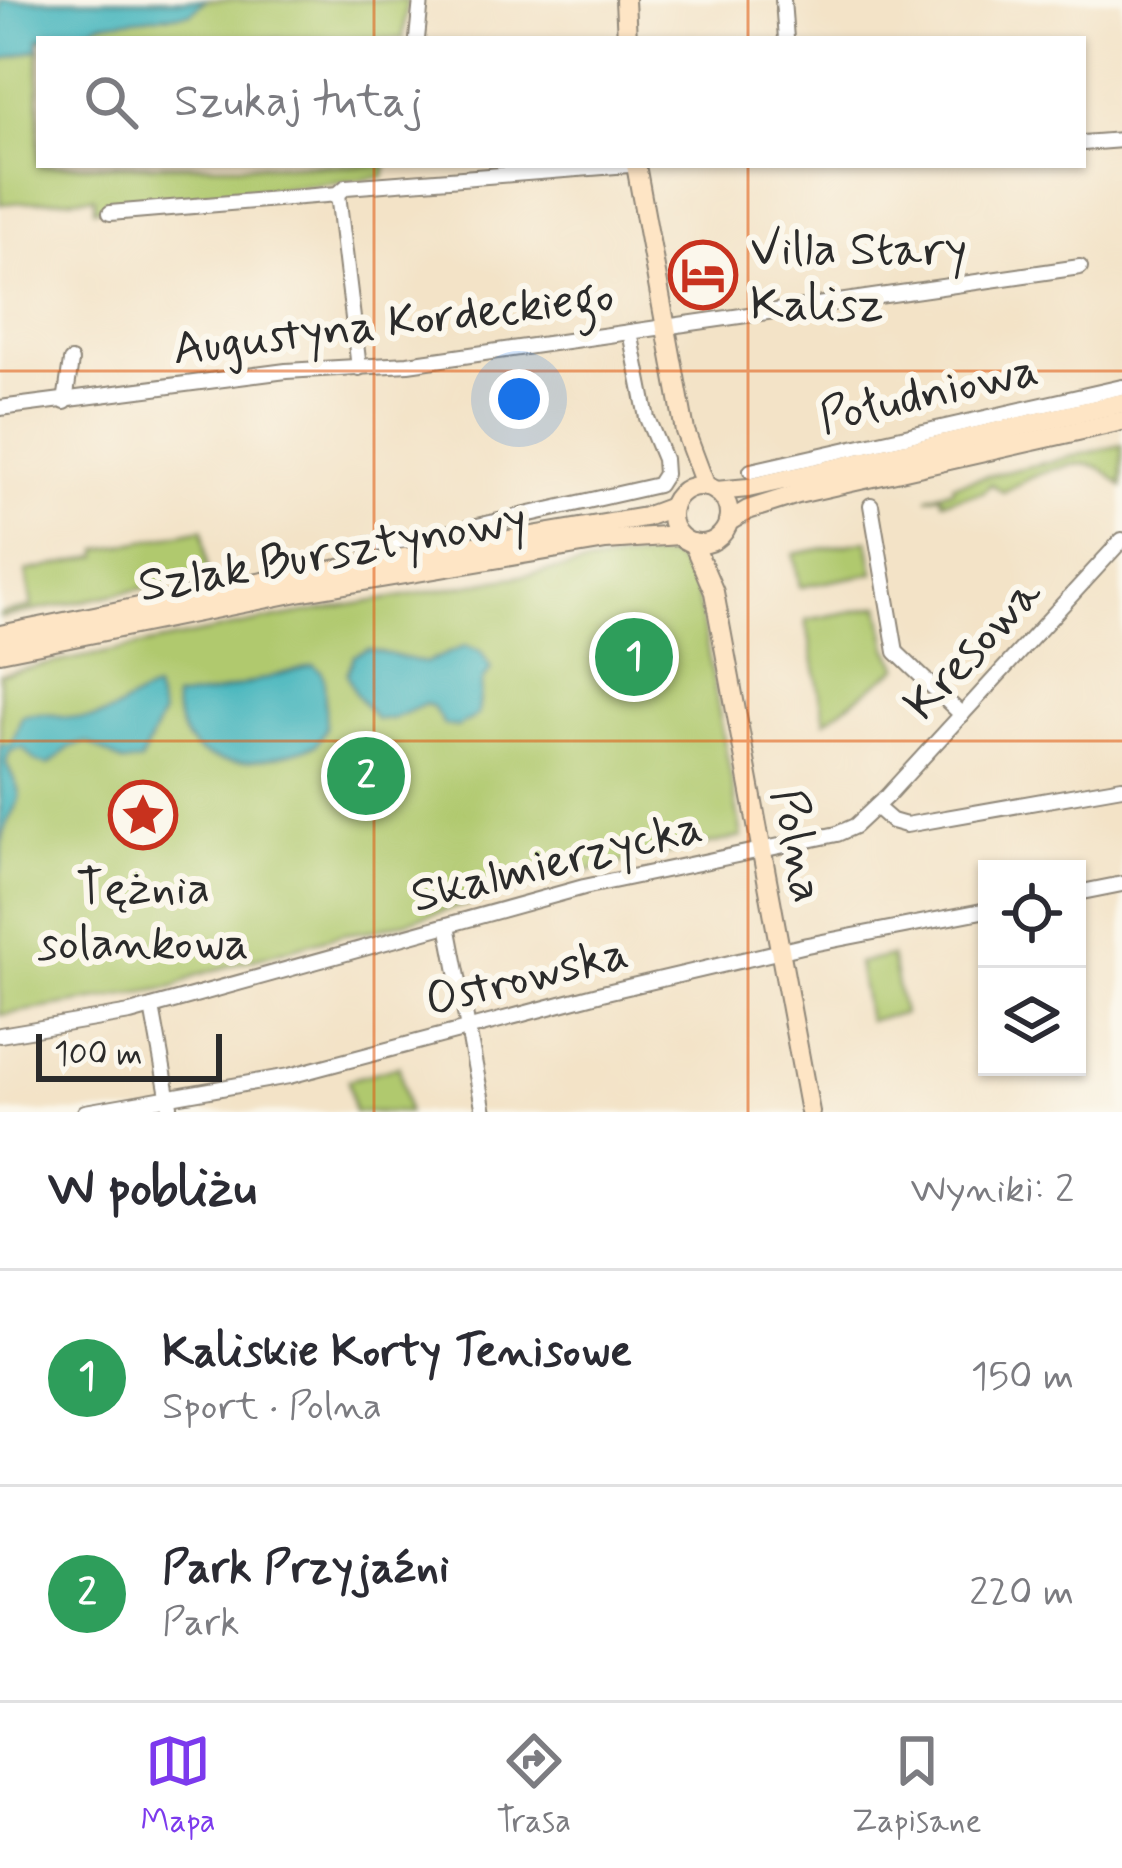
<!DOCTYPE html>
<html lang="pl">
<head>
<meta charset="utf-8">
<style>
	body { margin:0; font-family:Mynerve,sans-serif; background:#f7f7f7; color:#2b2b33 }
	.controls { position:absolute; right:36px; bottom:36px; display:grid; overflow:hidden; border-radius:0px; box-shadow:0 3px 9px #0004 }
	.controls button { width:108px; height:108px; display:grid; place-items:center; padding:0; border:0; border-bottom:3px solid #e1e1e2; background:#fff; color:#2b2b33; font:60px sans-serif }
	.scale { position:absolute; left:36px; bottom:30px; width:186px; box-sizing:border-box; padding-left:12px; border:6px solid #2b2b2b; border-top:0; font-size:33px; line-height:42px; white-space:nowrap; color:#2b2b2b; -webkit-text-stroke:9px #fbf7ec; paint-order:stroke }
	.you { position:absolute; left:519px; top:399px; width:42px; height:42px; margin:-30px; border:9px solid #fff; border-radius:50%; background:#1a73e8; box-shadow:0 0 0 18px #1a73e833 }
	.badge { display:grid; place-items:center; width:78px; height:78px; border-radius:50%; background:#7c3aed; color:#fff; font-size:39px; font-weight:700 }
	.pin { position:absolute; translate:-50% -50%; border:6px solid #fff; box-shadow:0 3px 12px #0006 }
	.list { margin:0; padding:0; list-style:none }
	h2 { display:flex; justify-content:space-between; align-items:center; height:156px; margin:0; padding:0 48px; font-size:51px }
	h2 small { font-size:39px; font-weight:400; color:#7c7c81 }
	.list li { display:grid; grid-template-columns:78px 1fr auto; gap:36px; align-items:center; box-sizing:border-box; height:216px; padding:0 48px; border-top:3px solid #e1e1e2 }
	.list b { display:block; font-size:45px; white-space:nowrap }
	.list p { margin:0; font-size:39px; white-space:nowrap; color:#7c7c81 }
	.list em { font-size:39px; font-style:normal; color:#7c7c81 }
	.icon { flex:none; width:66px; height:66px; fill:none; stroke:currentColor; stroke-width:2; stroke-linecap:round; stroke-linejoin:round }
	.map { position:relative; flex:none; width:1122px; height:1112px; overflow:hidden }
	.search { position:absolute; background:#fff; box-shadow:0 3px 9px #0004; left:36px; right:36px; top:36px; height:132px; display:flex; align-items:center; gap:30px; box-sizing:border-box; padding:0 42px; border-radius:0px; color:#7c7c81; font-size:45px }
	.sheet { height:588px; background:#fff }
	nav { display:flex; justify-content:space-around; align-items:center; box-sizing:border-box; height:168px; border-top:3px solid #e1e1e2; background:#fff; font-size:33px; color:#7c7c81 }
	nav a { display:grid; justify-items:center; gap:6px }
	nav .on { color:#7c3aed }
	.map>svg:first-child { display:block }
	.green { fill:#b0c96e; stroke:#6e7a4c; stroke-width:3 }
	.water { fill:#47b6bd; stroke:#397074; stroke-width:3 }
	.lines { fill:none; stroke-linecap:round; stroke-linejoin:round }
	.street-casing { stroke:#8f8779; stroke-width:18 }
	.secondary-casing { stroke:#8f8779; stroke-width:22 }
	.street { stroke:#fff; stroke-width:14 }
	.secondary { stroke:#fee5c5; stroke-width:18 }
	.grid { fill:none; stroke:#df570e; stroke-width:3; stroke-opacity:0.55 }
	.labels { text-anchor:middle; stroke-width:12; stroke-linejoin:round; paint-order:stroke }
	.poi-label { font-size:48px; fill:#2b2b2b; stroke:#fbf7ec; text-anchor:start }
	.street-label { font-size:48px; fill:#2b2b2b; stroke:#fbf7ec }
</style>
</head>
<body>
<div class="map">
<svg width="1122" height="1112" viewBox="0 0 1122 1112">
	<rect width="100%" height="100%" fill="#fbf7ec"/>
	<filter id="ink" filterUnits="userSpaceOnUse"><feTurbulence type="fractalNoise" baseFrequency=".00833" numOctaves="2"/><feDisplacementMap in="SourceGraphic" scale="24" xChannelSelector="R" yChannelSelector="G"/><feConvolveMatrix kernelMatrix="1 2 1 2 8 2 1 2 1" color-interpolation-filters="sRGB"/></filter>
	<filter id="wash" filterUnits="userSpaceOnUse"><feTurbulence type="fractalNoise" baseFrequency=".004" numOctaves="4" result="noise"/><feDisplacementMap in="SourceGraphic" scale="48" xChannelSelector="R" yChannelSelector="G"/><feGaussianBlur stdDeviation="2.7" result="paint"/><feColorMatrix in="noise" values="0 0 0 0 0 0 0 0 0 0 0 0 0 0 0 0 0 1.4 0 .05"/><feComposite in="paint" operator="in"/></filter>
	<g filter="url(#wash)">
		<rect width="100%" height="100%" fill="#f3e3c7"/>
		<g class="green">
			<path d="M0,0H407L403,39H39V165H386L384,177L94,209V197L0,204Z"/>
			<path d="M1122,445V486C1115,480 1107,471 1098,467C1070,456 1025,480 1003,492L991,484L983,492L943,501L941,495L927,498L953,489V484Z"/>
			<path d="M203,529L208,575L0,618V614L32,607L26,572L99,556V550Z"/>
			<path d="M868,540L874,573L800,587L794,554Z"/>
			<path d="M671,556L693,577L698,599L742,837L603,867L375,930L343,934L197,975L175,987L0,1015V674L281,617L620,559Z"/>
			<path d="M880,606L888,648L899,667L825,721L806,620Z"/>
			<path d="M891,956L903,1014L868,1020L858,963Z"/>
			<path d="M399,1066L408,1112H354L348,1080Z"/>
		</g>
		<g class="water">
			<path d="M0,0H205L191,13L101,23L69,39H39V49L0,60Z"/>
			<path d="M465,646L481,651L491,669L482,682L478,715L457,727L444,725L433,707L426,704L392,719H376L355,693L347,674L354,656L368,649L425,663Z"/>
			<path d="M313,665L322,672L324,679L326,728L316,745C258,764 182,783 174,699L214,693Z"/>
			<path d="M155,690L162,715L140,762L123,763L87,742L70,747L49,765L37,762L23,748L10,751L6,763C30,809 17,792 3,834C0,846 3,860 0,873V745L12,743L22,716C48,708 75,724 101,716C121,711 135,694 155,690Z"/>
		</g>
	</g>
	<g filter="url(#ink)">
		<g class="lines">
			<defs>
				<g id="street">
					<path d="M783,0L786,39"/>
					<path d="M417,39L421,0"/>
					<path d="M1083,143L1122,140"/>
					<path d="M338,194L359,368"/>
					<path d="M110,213L338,194L346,187L629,165"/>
					<path d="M65,402L71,361"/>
					<path d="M0,408L286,371L408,364L1080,267"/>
					<path d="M751,471L1122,387"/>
					<path d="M871,505L896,652L962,715"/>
					<path d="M365,545L424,538L658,485L665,474L664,459L647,418L630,332"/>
					<path d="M876,807L892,821L906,825L1122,787"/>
					<path d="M1077,893L1122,884"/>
					<path d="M448,925L484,1112"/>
					<path d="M152,1007L171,1112"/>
					<path d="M0,1035L130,1013L584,887L837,834L855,826L887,796L1122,540"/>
					<path d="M85,1112L289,1076L602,993L807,945L987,910"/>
				</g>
				<g id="secondary">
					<path d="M625,0L627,39"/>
					<path d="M636,165L685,431L706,487"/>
					<circle cx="700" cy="515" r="29"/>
					<path d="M716,491L748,488L1122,403"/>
					<path d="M728,522L748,510L798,494L1122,421"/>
					<path d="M693,543L714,592L810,1112"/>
					<path d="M0,635L268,581L645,517L672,507"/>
					<path d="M0,652L298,592L606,540L679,535"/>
				</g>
			</defs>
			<use href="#street" class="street-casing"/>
			<use href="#secondary" class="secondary-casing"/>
			<use href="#street" class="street"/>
			<use href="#secondary" class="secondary"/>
		</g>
	</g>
	<path class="grid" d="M374,0V39M748,0V39M374,165V1112M748,165V1112M0,371H1122M0,741H1122"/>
	<defs>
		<symbol id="hotel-ring" viewBox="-11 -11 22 22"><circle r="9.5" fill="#fbf7ec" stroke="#c8321e" stroke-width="1.5"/><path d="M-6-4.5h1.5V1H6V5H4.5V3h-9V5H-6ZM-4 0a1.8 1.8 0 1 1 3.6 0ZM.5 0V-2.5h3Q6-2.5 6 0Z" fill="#c8321e"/></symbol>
		<symbol id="sight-ring" viewBox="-11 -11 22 22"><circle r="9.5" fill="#fbf7ec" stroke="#c8321e" stroke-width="1.5"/><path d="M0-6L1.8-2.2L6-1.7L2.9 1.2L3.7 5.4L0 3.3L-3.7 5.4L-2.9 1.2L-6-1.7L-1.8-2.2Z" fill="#c8321e"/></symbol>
	</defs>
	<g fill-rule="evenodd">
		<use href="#hotel-ring" x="665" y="237" width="76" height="76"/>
		<use href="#sight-ring" x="105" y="777" width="76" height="76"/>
	</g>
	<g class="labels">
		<g class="poi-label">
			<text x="750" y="264">Villa Stary<tspan x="750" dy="55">Kalisz</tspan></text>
			<text x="143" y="903" text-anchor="middle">Tężnia<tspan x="143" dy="55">solankowa</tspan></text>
		</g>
		<g class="street-label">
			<text transform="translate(393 320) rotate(-7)" y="17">Augustyna Kordeckiego</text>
			<text transform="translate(928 391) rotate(-13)" y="17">Południowa</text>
			<text transform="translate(332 550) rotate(-10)" y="17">Szlak Bursztynowy</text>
			<text transform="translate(971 647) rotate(-47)" y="17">Kresowa</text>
			<text transform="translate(800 845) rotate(79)" y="17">Polna</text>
			<text transform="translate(556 859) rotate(-14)" y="17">Skalmierzycka</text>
			<text transform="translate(526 974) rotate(-14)" y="17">Ostrowska</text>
		</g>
	</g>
</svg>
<div class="controls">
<button><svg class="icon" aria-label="locate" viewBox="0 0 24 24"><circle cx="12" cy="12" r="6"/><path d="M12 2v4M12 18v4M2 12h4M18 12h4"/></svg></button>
<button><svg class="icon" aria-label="layers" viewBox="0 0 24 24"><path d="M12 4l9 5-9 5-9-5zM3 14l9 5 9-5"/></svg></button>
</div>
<div class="scale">100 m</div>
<div class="you"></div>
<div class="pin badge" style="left:634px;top:657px;background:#2e9e5b">1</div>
<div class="pin badge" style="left:366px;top:776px;background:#2e9e5b">2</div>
<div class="search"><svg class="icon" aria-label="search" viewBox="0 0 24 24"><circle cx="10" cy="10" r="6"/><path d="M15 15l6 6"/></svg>Szukaj tutaj</div>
</div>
<section class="sheet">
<h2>W pobliżu<small>Wyniki: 2</small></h2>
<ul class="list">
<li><span class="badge" style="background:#2e9e5b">1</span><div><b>Kaliskie Korty Tenisowe</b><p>Sport · Polna</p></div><em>150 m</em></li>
<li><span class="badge" style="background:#2e9e5b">2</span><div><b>Park Przyjaźni</b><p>Park</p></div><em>220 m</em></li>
</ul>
</section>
<nav>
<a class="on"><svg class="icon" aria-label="map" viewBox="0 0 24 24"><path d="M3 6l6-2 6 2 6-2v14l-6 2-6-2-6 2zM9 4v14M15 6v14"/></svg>Mapa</a>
<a><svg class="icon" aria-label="directions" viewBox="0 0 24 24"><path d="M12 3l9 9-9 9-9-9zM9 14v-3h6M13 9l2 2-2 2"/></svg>Trasa</a>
<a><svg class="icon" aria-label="saved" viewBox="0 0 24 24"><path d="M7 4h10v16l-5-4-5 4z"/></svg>Zapisane</a>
</nav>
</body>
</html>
